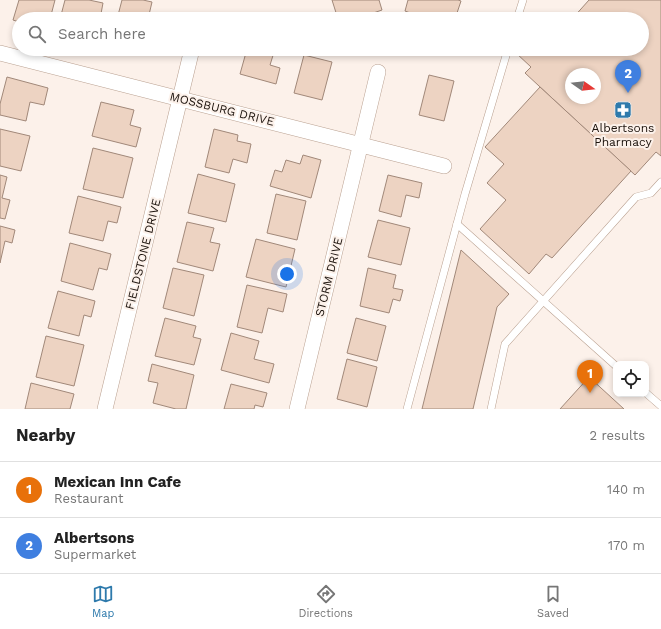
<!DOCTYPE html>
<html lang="en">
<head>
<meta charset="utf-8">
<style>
	body { margin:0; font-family:"Work Sans",sans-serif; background:#f6f6f6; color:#222 }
	.controls { position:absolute; right:12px; bottom:12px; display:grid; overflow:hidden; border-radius:8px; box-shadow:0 2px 6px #0003 }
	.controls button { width:36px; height:36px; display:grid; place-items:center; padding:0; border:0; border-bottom:1px solid #e0e0e0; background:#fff; color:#222; font:20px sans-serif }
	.compass { position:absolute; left:565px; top:68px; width:36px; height:36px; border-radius:50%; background:#fff; box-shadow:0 2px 6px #0003; rotate:104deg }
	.you { position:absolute; left:287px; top:274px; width:14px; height:14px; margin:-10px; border:3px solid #fff; border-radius:50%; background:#1a73e8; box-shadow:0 0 0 6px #1a73e833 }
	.badge { display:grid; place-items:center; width:26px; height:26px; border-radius:50%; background:#2e7aac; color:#fff; font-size:13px; font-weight:700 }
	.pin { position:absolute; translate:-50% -33px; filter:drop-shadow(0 1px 2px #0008) }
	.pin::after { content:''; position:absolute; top:21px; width:14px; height:12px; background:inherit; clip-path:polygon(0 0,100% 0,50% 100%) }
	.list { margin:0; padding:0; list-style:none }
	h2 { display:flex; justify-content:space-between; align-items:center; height:52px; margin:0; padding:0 16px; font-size:17px }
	h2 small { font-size:13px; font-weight:400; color:#767676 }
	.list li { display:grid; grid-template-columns:26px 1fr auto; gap:12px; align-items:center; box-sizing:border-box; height:56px; padding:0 16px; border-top:1px solid #e0e0e0 }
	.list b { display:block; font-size:15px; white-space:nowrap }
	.list p { margin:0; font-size:13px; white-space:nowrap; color:#767676 }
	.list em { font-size:13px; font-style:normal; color:#767676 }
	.icon { flex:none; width:22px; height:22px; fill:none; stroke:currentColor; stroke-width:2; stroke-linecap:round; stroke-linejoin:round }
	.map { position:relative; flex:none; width:661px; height:409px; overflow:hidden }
	.search { position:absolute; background:#fff; box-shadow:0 2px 6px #0003; left:12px; right:12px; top:12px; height:44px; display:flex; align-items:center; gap:10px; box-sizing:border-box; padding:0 14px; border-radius:22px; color:#767676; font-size:15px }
	.sheet { height:164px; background:#fff }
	nav { display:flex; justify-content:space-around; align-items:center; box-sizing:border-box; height:56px; border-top:1px solid #e0e0e0; background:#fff; font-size:11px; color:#767676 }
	nav a { display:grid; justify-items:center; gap:2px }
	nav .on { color:#2e7aac }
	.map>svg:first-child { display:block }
	.building { fill:#edd3c2; stroke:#a18879; fill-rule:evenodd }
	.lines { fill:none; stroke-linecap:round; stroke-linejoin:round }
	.service-casing { stroke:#b9a090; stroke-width:8 }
	.minor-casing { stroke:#b9a090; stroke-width:16 }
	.service { stroke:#fff; stroke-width:7 }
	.minor { stroke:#fff; stroke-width:15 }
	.labels { text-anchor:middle; stroke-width:4; stroke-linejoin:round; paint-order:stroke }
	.street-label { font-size:12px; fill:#1c130d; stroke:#fcf1ea }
	.poi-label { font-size:12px; fill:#1c130d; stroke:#fcf1ea }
</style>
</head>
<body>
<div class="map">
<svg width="661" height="409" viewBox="0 0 661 409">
	<rect width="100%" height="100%" fill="#fcf1ea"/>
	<g class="building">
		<path d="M19,0H55L50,19H19V22L13,20Z"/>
		<path d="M65,0H89L103,3L100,19H60Z"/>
		<path d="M122,0H143L152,2L148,19H117Z"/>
		<path d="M332,0H379L382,10L356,19H338Z"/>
		<path d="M408,0H458L461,1L455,19H426L405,11Z"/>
		<path d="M589,0H661V156L656,152L635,175L525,73L531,67L516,53L519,49H642V19H572ZM571,74H595V98H571Z"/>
		<path d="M247,49H275L270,65L280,68L276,84L240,74Z"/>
		<path d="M304,55L332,62L322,100L294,93Z"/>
		<path d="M429,75L454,81L444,121L419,115Z"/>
		<path d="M7,77L48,88L44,105L30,102L26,121L0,115V104Z"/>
		<path d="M540,87L631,171L552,258L546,254L529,274L480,229L506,200L487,183L504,164L485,147Z"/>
		<path d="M101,102L134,110L130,125L141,128L136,147L92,136Z"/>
		<path d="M0,129L30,136L21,171L0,166Z"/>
		<path d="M214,129L238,135L237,141L251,144L247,163L233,159L229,173L205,167Z"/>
		<path d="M93,148L133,158L123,198L83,189Z"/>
		<path d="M303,155L321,160L311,198L270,186L275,170L282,172L286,160L300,164Z"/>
		<path d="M198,174L235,184L226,222L188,213Z"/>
		<path d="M0,175L7,177L2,198L10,200L5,219L0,218Z"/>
		<path d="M388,175L422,183L419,198L406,195L401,217L379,211Z"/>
		<path d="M276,194L306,201L297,240L267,233Z"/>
		<path d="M78,196L121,207L117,223L108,221L103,241L69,233Z"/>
		<path d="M378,220L410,228L401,265L368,257Z"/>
		<path d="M187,222L214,228L210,242L220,244L213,271L177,262Z"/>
		<path d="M0,226L15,230L12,243L5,241L0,263Z"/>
		<path d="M256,239L295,249L286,287L246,277Z"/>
		<path d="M70,243L111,254L107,270L99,268L93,290L61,281Z"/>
		<path d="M461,250L509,294L497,307L473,409H422Z"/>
		<path d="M173,268L204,275L194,316L163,308Z"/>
		<path d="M368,268L396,275L393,288L403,290L400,301L393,299L389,313L360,306Z"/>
		<path d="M247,285L287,294L283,312L268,308L262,333L237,327Z"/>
		<path d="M58,291L95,301L91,317L84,315L79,336L48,328Z"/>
		<path d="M165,318L196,326L193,337L201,339L194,365L155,356Z"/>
		<path d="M356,318L386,326L377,361L347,353Z"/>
		<path d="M231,333L259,341L254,359L274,364L269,383L221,370Z"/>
		<path d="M46,336L84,345L74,386L36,377Z"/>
		<path d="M347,359L377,367L367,407L337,399Z"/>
		<path d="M152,364L194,375L186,409H176L153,403L158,383L148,381Z"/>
		<path d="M589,377L624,409H560Z"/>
		<path d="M31,383L74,394L70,409H25Z"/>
		<path d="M231,384L267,393L263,407L255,405L254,409H224Z"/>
	</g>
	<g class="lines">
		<defs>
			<g id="service">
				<path d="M517,19L523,0"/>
				<path d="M457,224L616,366"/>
				<path d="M646,393L661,406"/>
				<path d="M407,409L465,194L508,49"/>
				<path d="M491,409L505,344L636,197L651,193L661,182"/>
			</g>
			<g id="minor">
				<path d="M0,53L444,166"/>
				<path d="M105,409L192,49"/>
				<path d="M297,409L378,72"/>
			</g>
		</defs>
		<use href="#service" class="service-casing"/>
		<use href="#minor" class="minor-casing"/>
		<use href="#service" class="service"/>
		<use href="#minor" class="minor"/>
	</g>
	<defs>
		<symbol id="pharmacy-square" viewBox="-11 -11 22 22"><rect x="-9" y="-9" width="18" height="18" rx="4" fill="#2e7aac" stroke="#fcf1ea"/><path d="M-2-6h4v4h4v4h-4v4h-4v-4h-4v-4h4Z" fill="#fff"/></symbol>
	</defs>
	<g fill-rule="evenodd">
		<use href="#pharmacy-square" x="613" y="100" width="20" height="20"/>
	</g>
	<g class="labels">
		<g class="street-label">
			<text transform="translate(222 109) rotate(14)" y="4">MOSSBURG DRIVE</text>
			<text transform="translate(143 254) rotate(-76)" y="4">FIELDSTONE DRIVE</text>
			<text transform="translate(329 277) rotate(-76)" y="4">STORM DRIVE</text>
		</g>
		<g class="poi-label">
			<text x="623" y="132">Albertsons<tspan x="623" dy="14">Pharmacy</tspan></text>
		</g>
	</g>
</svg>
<div class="controls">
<button><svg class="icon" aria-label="locate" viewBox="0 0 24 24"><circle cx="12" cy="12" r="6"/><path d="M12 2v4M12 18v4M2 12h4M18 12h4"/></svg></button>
</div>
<svg class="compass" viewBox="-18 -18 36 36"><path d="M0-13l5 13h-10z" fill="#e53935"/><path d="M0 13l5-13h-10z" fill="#767676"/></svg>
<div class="you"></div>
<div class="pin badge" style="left:590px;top:393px;background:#e8710a">1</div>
<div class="pin badge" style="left:628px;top:93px;background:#3f7fe0">2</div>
<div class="search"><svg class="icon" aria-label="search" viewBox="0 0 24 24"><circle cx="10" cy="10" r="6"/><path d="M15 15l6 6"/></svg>Search here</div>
</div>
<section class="sheet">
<h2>Nearby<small>2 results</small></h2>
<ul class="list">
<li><span class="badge" style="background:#e8710a">1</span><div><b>Mexican Inn Cafe</b><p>Restaurant</p></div><em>140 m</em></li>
<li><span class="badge" style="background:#3f7fe0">2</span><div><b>Albertsons</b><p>Supermarket</p></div><em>170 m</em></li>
</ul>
</section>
<nav>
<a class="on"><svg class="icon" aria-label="map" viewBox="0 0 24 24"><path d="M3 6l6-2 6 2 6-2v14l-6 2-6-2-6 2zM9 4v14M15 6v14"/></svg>Map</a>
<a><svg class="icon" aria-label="directions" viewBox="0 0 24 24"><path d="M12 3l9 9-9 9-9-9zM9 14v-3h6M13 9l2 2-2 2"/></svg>Directions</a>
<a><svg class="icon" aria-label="saved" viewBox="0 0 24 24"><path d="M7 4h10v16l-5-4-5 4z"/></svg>Saved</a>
</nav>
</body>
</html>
